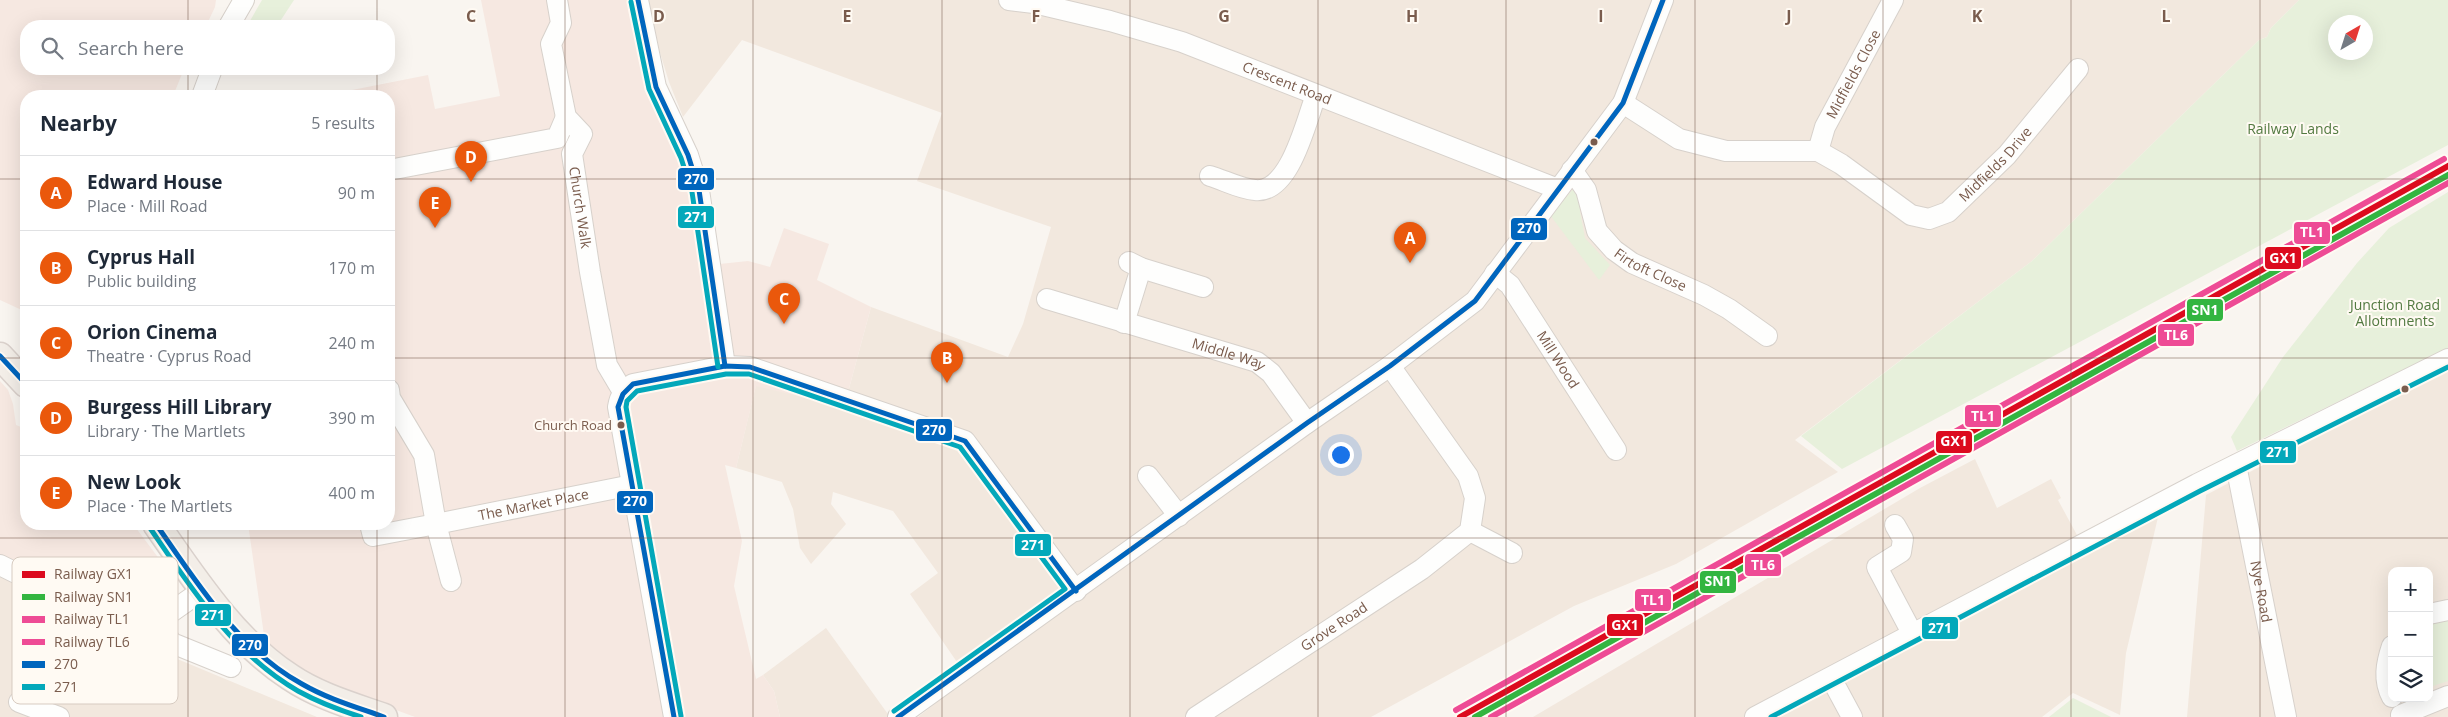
<!DOCTYPE html>
<html lang="en">
<head>
<meta charset="utf-8">
<style>
	body { margin:0; font-family:"Open Sans",sans-serif; background:#f2f2f3; color:#1f2937 }
	.controls { position:absolute; right:15px; bottom:15px; display:grid; overflow:hidden; border-radius:10px; box-shadow:0 5px 20px #0002 }
	.controls button { width:45px; height:45px; display:grid; place-items:center; padding:0; border:0; border-bottom:1px solid #e0e1e3; background:#fff; color:#1f2937; font:25px sans-serif }
	.compass { position:absolute; left:2328px; top:15px; width:45px; height:45px; border-radius:50%; background:#fff; box-shadow:0 5px 20px #0002; rotate:39deg }
	.you { position:absolute; left:1340px; top:454px; width:18px; height:18px; margin:-12px; border:4px solid #fff; border-radius:50%; background:#1a73e8; box-shadow:0 0 0 8px #1a73e833 }
	.badge { display:grid; place-items:center; width:32px; height:32px; border-radius:50%; background:#ea580c; color:#fff; font-size:16px; font-weight:700 }
	.pin { position:absolute; translate:-50% -41px; filter:drop-shadow(0 1px 2px #0008) }
	.pin::after { content:''; position:absolute; top:26px; width:18px; height:15px; background:inherit; clip-path:polygon(0 0,100% 0,50% 100%) }
	.list { margin:0; padding:0; list-style:none }
	h2 { display:flex; justify-content:space-between; align-items:center; height:65px; margin:0; padding:0 20px; font-size:21px }
	h2 small { font-size:16px; font-weight:400; color:#747a83 }
	.list li { display:grid; grid-template-columns:32px 1fr auto; gap:15px; align-items:center; box-sizing:border-box; height:75px; padding:0 20px; border-top:1px solid #e0e1e3 }
	.list b { display:block; font-size:19px; white-space:nowrap }
	.list p { margin:0; font-size:16px; white-space:nowrap; color:#747a83 }
	.list em { font-size:16px; font-style:normal; color:#747a83 }
	.icon { flex:none; width:28px; height:28px; fill:none; stroke:currentColor; stroke-width:2; stroke-linecap:round; stroke-linejoin:round }
	.map { position:relative; flex:none; width:2448px; height:717px; overflow:hidden }
	.search { position:absolute; background:#fff; box-shadow:0 5px 20px #0002; left:20px; top:20px; width:375px; height:55px; display:flex; align-items:center; gap:12px; box-sizing:border-box; padding:0 18px; border-radius:20px; color:#747a83; font-size:19px }
	.panel { position:absolute; background:#fff; box-shadow:0 5px 20px #0002; left:20px; top:90px; width:375px; height:440px; border-radius:20px }
	.map>svg:first-child { display:block }
	.residential { fill:#f2e8de; fill-rule:evenodd }
	.commercial { fill:#f6e8e1 }
	.green { fill:#e7f0db; fill-rule:evenodd }
	.lines { fill:none; stroke-linecap:round; stroke-linejoin:round }
	.minor-casing { stroke:#d7d1cb; stroke-width:22 }
	.major-casing { stroke:#dad1cc; stroke-width:29 }
	.minor { stroke:#fefefd; stroke-width:20 }
	.major { stroke:#f3eee8; stroke-width:26 }
	.bus-1-casing { stroke:#fffaf3; stroke-width:9 }
	.bus-2-casing { stroke:#fffaf3; stroke-width:9 }
	.bus-1 { stroke:#0065bd; stroke-width:5 }
	.bus-2 { stroke:#03a8ba; stroke-width:5 }
	.rail-1-casing { stroke:#fffaf3; stroke-width:10 }
	.rail-2-casing { stroke:#fffaf3; stroke-width:10 }
	.rail-3-casing { stroke:#fffaf3; stroke-width:10 }
	.rail-4-casing { stroke:#fffaf3; stroke-width:10 }
	.rail-1 { stroke:#dc0a1e; stroke-width:6 }
	.rail-2 { stroke:#33b540; stroke-width:6 }
	.rail-3 { stroke:#ee4b95; stroke-width:6 }
	.rail-4 { stroke:#ee4b95; stroke-width:6 }
	.grid { fill:none; stroke:#7a5c4d; stroke-width:1; stroke-opacity:0.55 }
	.bus-dot { fill:#7a5c4d; stroke:#fffaf3; stroke-width:2 }
	.labels { text-anchor:middle; stroke-width:4; stroke-linejoin:round; paint-order:stroke }
	.bus-label { font-size:13px; fill:#7a5c4d; stroke:#fffaf3; text-anchor:end }
	.street-label { font-size:14px; fill:#7a5c4d; stroke:#fffaf3 }
	.park-label { font-size:14px; fill:#537a41; stroke:#fffaf3 }
	.key { fill:#fffaf3; stroke:#d7cbc1; stroke-width:1 }
	.key-label { font-size:14px; fill:#7a5c4d }
	.grid-label { font-size:16px; text-anchor:middle; font-weight:bold; fill:#7a5c4d; stroke:#fffaf3; stroke-width:4; stroke-linejoin:round; paint-order:stroke }
	.line-badge { stroke:#fffaf3; stroke-width:2 }
	.badge-label { font-size:14px; text-anchor:middle; font-weight:bold; fill:#fff }
</style>
</head>
<body>
<div class="map">
<svg width="2448" height="717" viewBox="0 0 2448 717">
	<rect width="100%" height="100%" fill="#f9f5f0"/>
	<g class="residential">
		<path d="M647,0H2299L2271,28L2267,37L2259,40L2032,261L1795,440L1838,472L1676,564L1574,606L1371,717H918L968,678L910,594L938,573L893,511L833,492L831,504L846,524L811,564L800,548L793,509L782,482L736,468L756,385L844,407L871,307L1008,357L1023,324L1051,227L917,181L942,113L742,40L683,117L669,82L654,33Z"/>
		<path d="M2448,368V717H2187L2206,495ZM2392,571H2429V698H2392Z"/>
		<path d="M1975,459L1997,508L2051,479L2061,498L2058,500L2077,535L2159,513L2126,653L2120,715L2073,693L2042,717H1533L1920,488Z"/>
		<path d="M0,570L110,631L317,717H0Z"/>
		<path d="M826,628L890,717H780L774,691L763,675Z"/>
	</g>
	<g class="commercial">
		<path d="M0,0H216L215,7L206,26H26V69H184L173,96H26V312L0,300Z"/>
		<path d="M481,0H629L682,158L710,265L748,261L770,267L784,228L829,244L817,280L871,307L844,407L756,386L736,468L725,465L742,541L734,586L756,679L763,675L774,691L780,717H415L320,682L286,663L265,642L248,524H389V96H348L347,91L428,75L435,109L500,96Z"/>
		<path d="M0,381L8,390L13,404L16,425L26,429V524H133L178,584L164,606L133,617L0,555Z"/>
	</g>
	<g class="green">
		<path d="M262,0H294L277,26H247Z"/>
		<path d="M2299,0H2448V145L1842,469L1801,436L2032,261L2259,40L2267,37L2271,28ZM2336,22H2366V52H2336Z"/>
		<path d="M1575,187L1580,191V212L1585,238L1610,265L1599,280L1550,215Z"/>
		<path d="M2448,192V348L2237,451L2231,437L2283,357L2357,263L2389,228Z"/>
		<path d="M2448,620V681L2433,686L2429,692V624Z"/>
		<path d="M2073,698L2111,717H2049Z"/>
	</g>
	<g class="lines">
		<defs>
			<g id="minor">
				<path id="s1" d="M557,0L561,23L551,44L566,117L582,134L572,154L590,272L607,365L623,392"/>
				<path d="M638,0L656,87L688,155L699,190L725,366"/>
				<path id="s2" d="M1009,0L1034,3L1110,21L1182,42L1558,189"/>
				<path d="M229,26L244,0"/>
				<path d="M202,96L212,69"/>
				<path id="s3" d="M1623,103L1679,139L1726,151H1818L1841,164L1911,215L1929,219L1948,212L2007,155L2078,69"/>
				<path id="s4" d="M1818,151L1825,127L1893,0"/>
				<path d="M389,170L557,138L566,117"/>
				<path id="s5" d="M1572,170L1586,190L1597,231L1614,250L1632,263L1704,295L1729,309L1767,336"/>
				<path d="M1210,176C1224,180 1240,189 1255,190C1290,194 1306,121 1316,95"/>
				<path d="M1129,262L1141,268L1203,287"/>
				<path id="s6" d="M1495,273L1510,285L1616,450"/>
				<path id="s7" d="M1047,299L1257,362L1271,373L1307,423"/>
				<path d="M1124,323L1141,268"/>
				<path id="s8" d="M389,390L390,398L424,455L436,524L632,485"/>
				<path id="s9" d="M2236,465L2286,717"/>
				<path d="M1148,476L1179,516"/>
				<path d="M370,524L373,536L436,524L451,581"/>
				<path d="M1895,525L1903,539L1901,552L1877,567L1912,633"/>
				<path d="M1470,531L1512,553"/>
				<path d="M0,565L109,619L136,626L157,622L204,589"/>
				<path d="M2429,614L2448,610"/>
				<path d="M157,622L172,643L231,667"/>
				<path d="M2392,646C2386,664 2383,680 2392,697"/>
				<path d="M1831,678L1852,717"/>
				<path d="M2401,715L2448,696"/>
				<path d="M59,717L19,702L109,619"/>
				<path d="M674,717L618,407C620,395 624,391 633,384L725,366L750,367L965,441L1076,591"/>
				<path d="M898,717L1307,423L1390,366L1475,301L1623,103L1663,0"/>
				<path id="s10" d="M1196,717L1422,569L1470,531L1475,498L1468,476L1390,366"/>
				<path d="M1755,717L2197,484L2448,359"/>
			</g>
			<g id="major">
				<path d="M0,356L26,384"/>
				<path d="M156,524C193,577 235,642 290,677C318,696 353,706 384,717"/>
			</g>
		</defs>
		<use href="#minor" class="minor-casing"/>
		<use href="#major" class="major-casing"/>
		<use href="#minor" class="minor"/>
		<use href="#major" class="major"/>
		<defs>
			<g id="bus-1">
				<path d="M638,0L656,87L688,155L699,190L725,366"/>
				<path d="M0,356L26,384"/>
				<path d="M156,524C197,583 238,649 302,684C328,699 356,707 384,717"/>
				<path d="M674,717L618,407L623,394L633,384L725,366L750,367L965,441L1076,591"/>
				<path d="M898,717L1307,423L1390,366L1475,301L1623,103L1663,0"/>
			</g>
			<g id="bus-2">
				<path d="M631,2L649,89L681,158L692,192L718,367"/>
				<path d="M150,528C191,588 233,654 298,691C318,702 339,710 361,717"/>
				<path d="M681,716L626,407L627,401L637,391L726,374H749L960,447L1065,589L894,711"/>
				<path d="M1771,717L2200,491L2448,367"/>
			</g>
		</defs>
		<use href="#bus-1" class="bus-1-casing"/>
		<use href="#bus-2" class="bus-2-casing"/>
		<use href="#bus-1" class="bus-1"/>
		<use href="#bus-2" class="bus-2"/>
		<defs>
			<path id="rail-1" d="M1460,717L2448,166"/>
			<path id="rail-2" d="M1475,717L2448,175"/>
			<path id="rail-3" d="M1456,710L2444,159"/>
			<path id="rail-4" d="M1491,717L2448,183"/>
		</defs>
		<use href="#rail-1" class="rail-1-casing"/>
		<use href="#rail-2" class="rail-2-casing"/>
		<use href="#rail-3" class="rail-3-casing"/>
		<use href="#rail-4" class="rail-4-casing"/>
		<use href="#rail-1" class="rail-1"/>
		<use href="#rail-2" class="rail-2"/>
		<use href="#rail-3" class="rail-3"/>
		<use href="#rail-4" class="rail-4"/>
	</g>
	<path class="grid" d="M188,0V26M377,0V26M565,0V717M753,0V717M942,0V717M1130,0V717M1318,0V717M1506,0V717M1695,0V717M1883,0V717M2071,0V717M2260,0V717M188,69V96M377,69V96M0,179H26M389,179H2448M0,358H26M389,358H2448M188,524V717M377,524V717M0,538H2448"/>
	<g class="bus-dot">
		<circle cx="1594" cy="142" r="4.5"/>
		<circle cx="2405" cy="389" r="4.5"/>
		<circle cx="621" cy="425" r="4.5"/>
	</g>
	<g class="labels">
		<g class="bus-label">
			<text x="612" y="430">Church Road</text>
		</g>
		<g class="street-label">
			<text dy="5" stroke="none"><textPath href="#s4" startOffset="85">Midfields Close</textPath></text>
			<text dy="5" stroke="none"><textPath href="#s2" startOffset="291">Crescent Road</textPath></text>
			<text dy="5" stroke="none"><textPath href="#s3" startOffset="426">Midfields Drive</textPath></text>
			<text dy="5" stroke="none"><textPath href="#s1" startOffset="221">Church Walk</textPath></text>
			<text dy="5" stroke="none"><textPath href="#s5" startOffset="134">Firtoft Close</textPath></text>
			<text dy="5" stroke="none"><textPath href="#s7" startOffset="190">Middle Way</textPath></text>
			<text dy="5" stroke="none"><textPath href="#s6" startOffset="108">Mill Wood</textPath></text>
			<text dy="5" stroke="none"><textPath href="#s8" startOffset="244">The Market Place</textPath></text>
			<text dy="5" stroke="none"><textPath href="#s9" startOffset="129">Nye Road</textPath></text>
			<text dy="5" stroke="none"><textPath href="#s10" startOffset="165">Grove Road</textPath></text>
		</g>
		<g class="park-label">
			<text x="2293" y="134">Railway Lands</text>
			<text x="2395" y="310">Junction Road<tspan x="2395" dy="16">Allotmnents</tspan></text>
		</g>
	</g>
	<rect x="12" y="557" width="166" height="147" rx="8" class="key"/>
	<rect x="22" y="571" width="23" height="7" fill="#dc0a1e"/>
	<rect x="22" y="594" width="23" height="6" fill="#33b540"/>
	<rect x="22" y="616" width="23" height="7" fill="#ee4b95"/>
	<rect x="22" y="639" width="23" height="6" fill="#ee4b95"/>
	<rect x="22" y="661" width="23" height="7" fill="#0065bd"/>
	<rect x="22" y="684" width="23" height="6" fill="#03a8ba"/>
	<g class="key-label">
		<text x="54" y="579">Railway GX1</text>
		<text x="54" y="602">Railway SN1</text>
		<text x="54" y="624">Railway TL1</text>
		<text x="54" y="647">Railway TL6</text>
		<text x="54" y="669">270</text>
		<text x="54" y="692">271</text>
	</g>
	<g class="grid-label">
		<text x="471" y="22">C</text>
		<text x="659" y="22">D</text>
		<text x="847" y="22">E</text>
		<text x="1036" y="22">F</text>
		<text x="1224" y="22">G</text>
		<text x="1412" y="22">H</text>
		<text x="1601" y="22">I</text>
		<text x="1789" y="22">J</text>
		<text x="1977" y="22">K</text>
		<text x="2166" y="22">L</text>
	</g>
	<g class="line-badge">
		<rect x="677" y="167" width="38" height="24" rx="5" fill="#0065bd"/>
		<rect x="677" y="205" width="38" height="24" rx="5" fill="#03a8ba"/>
		<rect x="1510" y="217" width="38" height="24" rx="5" fill="#0065bd"/>
		<rect x="2293" y="221" width="38" height="24" rx="5" fill="#ee4b95"/>
		<rect x="2264" y="246" width="38" height="24" rx="5" fill="#dc0a1e"/>
		<rect x="2186" y="298" width="38" height="24" rx="5" fill="#33b540"/>
		<rect x="2157" y="323" width="38" height="24" rx="5" fill="#ee4b95"/>
		<rect x="1964" y="404" width="38" height="24" rx="5" fill="#ee4b95"/>
		<rect x="915" y="418" width="38" height="24" rx="5" fill="#0065bd"/>
		<rect x="1935" y="430" width="38" height="24" rx="5" fill="#dc0a1e"/>
		<rect x="2259" y="440" width="38" height="24" rx="5" fill="#03a8ba"/>
		<rect x="616" y="490" width="38" height="24" rx="5" fill="#0065bd"/>
		<rect x="1014" y="533" width="38" height="24" rx="5" fill="#03a8ba"/>
		<rect x="1744" y="553" width="38" height="24" rx="5" fill="#ee4b95"/>
		<rect x="1699" y="570" width="38" height="24" rx="5" fill="#33b540"/>
		<rect x="1634" y="588" width="38" height="24" rx="5" fill="#ee4b95"/>
		<rect x="194" y="603" width="38" height="24" rx="5" fill="#03a8ba"/>
		<rect x="1606" y="613" width="38" height="24" rx="5" fill="#dc0a1e"/>
		<rect x="1921" y="616" width="38" height="24" rx="5" fill="#03a8ba"/>
		<rect x="231" y="633" width="38" height="24" rx="5" fill="#0065bd"/>
	</g>
	<g class="badge-label">
		<text x="696" y="184">270</text>
		<text x="696" y="222">271</text>
		<text x="1529" y="233">270</text>
		<text x="2312" y="237">TL1</text>
		<text x="2283" y="263">GX1</text>
		<text x="2205" y="315">SN1</text>
		<text x="2176" y="340">TL6</text>
		<text x="1983" y="421">TL1</text>
		<text x="934" y="435">270</text>
		<text x="1954" y="446">GX1</text>
		<text x="2278" y="457">271</text>
		<text x="635" y="506">270</text>
		<text x="1033" y="550">271</text>
		<text x="1763" y="570">TL6</text>
		<text x="1718" y="586">SN1</text>
		<text x="1653" y="605">TL1</text>
		<text x="213" y="620">271</text>
		<text x="1625" y="630">GX1</text>
		<text x="1940" y="633">271</text>
		<text x="250" y="650">270</text>
	</g>
</svg>
<div class="controls">
<button>+</button>
<button>−</button>
<button><svg class="icon" aria-label="layers" viewBox="0 0 24 24"><path d="M12 4l9 5-9 5-9-5zM3 14l9 5 9-5"/></svg></button>
</div>
<svg class="compass" viewBox="-18 -18 36 36"><path d="M0-13l5 13h-10z" fill="#e53935"/><path d="M0 13l5-13h-10z" fill="#747a83"/></svg>
<div class="you"></div>
<div class="pin badge" style="left:1410px;top:263px">A</div>
<div class="pin badge" style="left:947px;top:383px">B</div>
<div class="pin badge" style="left:784px;top:324px">C</div>
<div class="pin badge" style="left:471px;top:182px">D</div>
<div class="pin badge" style="left:435px;top:228px">E</div>
<div class="search"><svg class="icon" aria-label="search" viewBox="0 0 24 24"><circle cx="10" cy="10" r="6"/><path d="M15 15l6 6"/></svg>Search here</div>
<section class="panel">
<h2>Nearby<small>5 results</small></h2>
<ul class="list">
<li><span class="badge">A</span><div><b>Edward House</b><p>Place · Mill Road</p></div><em>90 m</em></li>
<li><span class="badge">B</span><div><b>Cyprus Hall</b><p>Public building</p></div><em>170 m</em></li>
<li><span class="badge">C</span><div><b>Orion Cinema</b><p>Theatre · Cyprus Road</p></div><em>240 m</em></li>
<li><span class="badge">D</span><div><b>Burgess Hill Library</b><p>Library · The Martlets</p></div><em>390 m</em></li>
<li><span class="badge">E</span><div><b>New Look</b><p>Place · The Martlets</p></div><em>400 m</em></li>
</ul>
</section>
</div>
</body>
</html>
